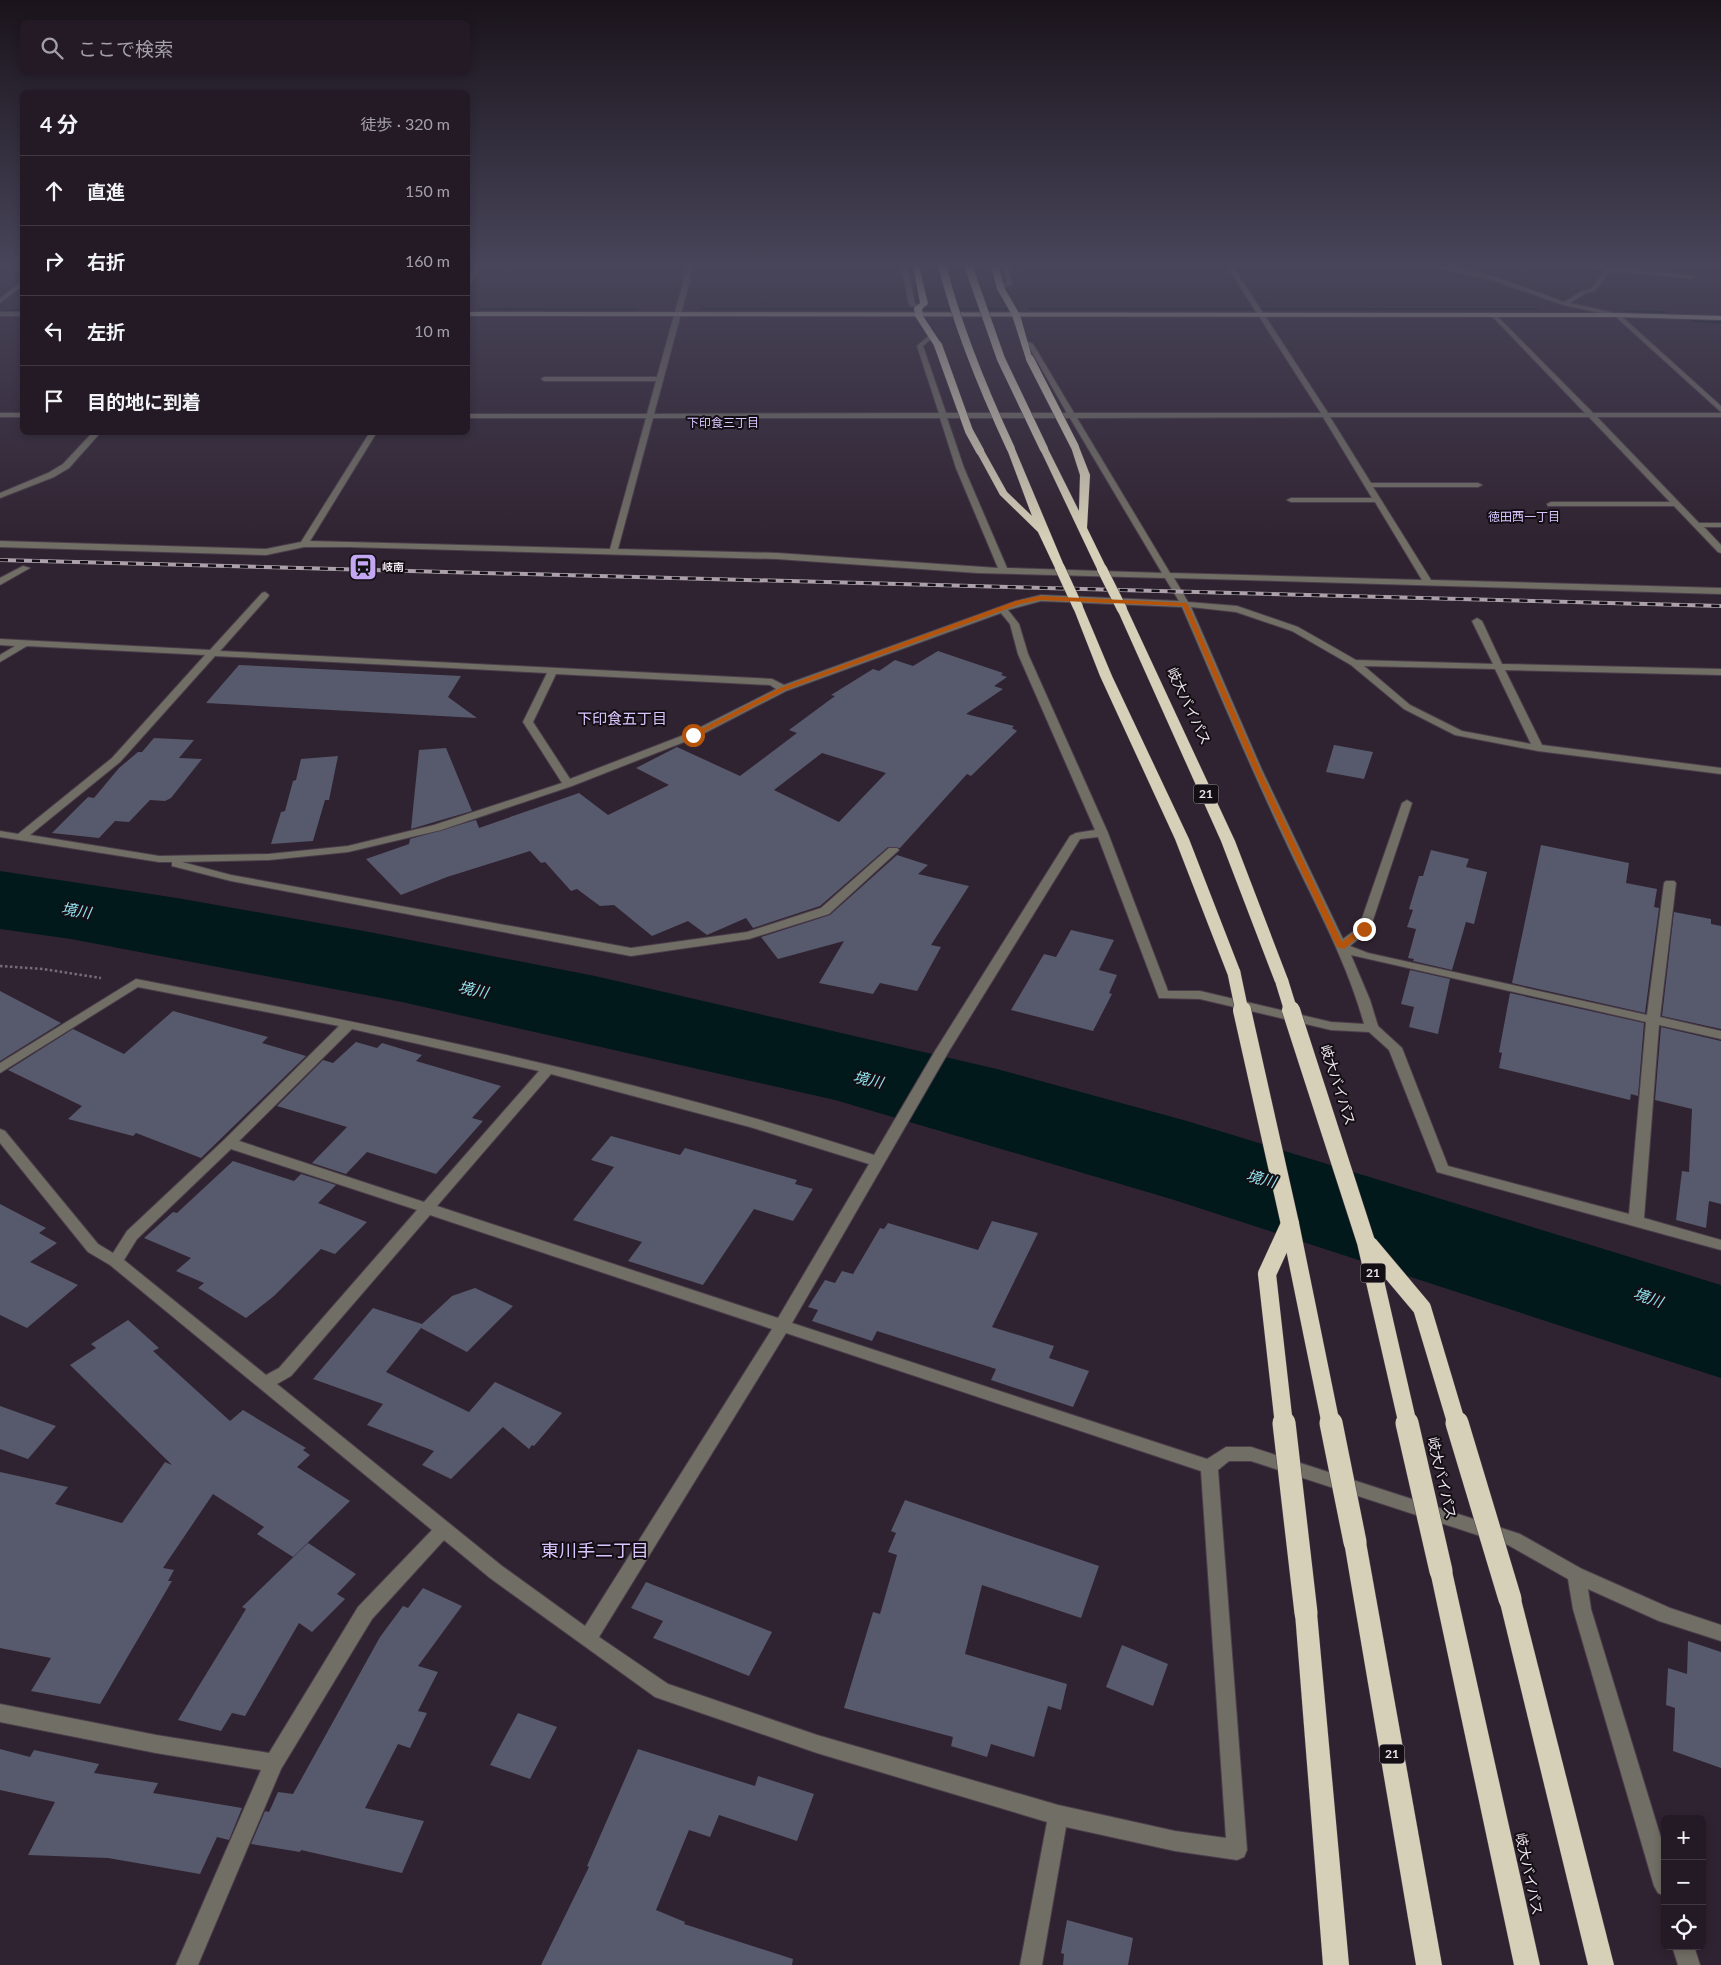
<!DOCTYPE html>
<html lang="ja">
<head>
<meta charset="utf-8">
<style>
	body { margin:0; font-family:Lato,"Noto Sans JP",sans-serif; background:#302732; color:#f1f3f6 }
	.controls { position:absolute; right:15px; bottom:15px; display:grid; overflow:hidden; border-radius:8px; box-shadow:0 2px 8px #0003 }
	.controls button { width:45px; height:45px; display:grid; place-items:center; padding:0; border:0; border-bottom:1px solid #413842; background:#241a25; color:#f1f3f6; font:25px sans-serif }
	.stop { position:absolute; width:15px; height:15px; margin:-11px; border:4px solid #b45309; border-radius:50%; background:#fff }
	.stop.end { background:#b45309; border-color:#fff; box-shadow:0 1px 5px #0008 }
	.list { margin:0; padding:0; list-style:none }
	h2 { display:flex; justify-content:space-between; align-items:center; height:65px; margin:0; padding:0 20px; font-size:21px }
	h2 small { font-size:16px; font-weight:400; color:#a3a1a7 }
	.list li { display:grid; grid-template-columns:32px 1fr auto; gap:15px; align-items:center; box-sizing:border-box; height:70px; padding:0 20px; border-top:1px solid #413842 }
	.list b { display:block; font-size:19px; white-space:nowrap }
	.list em { font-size:16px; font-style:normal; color:#a3a1a7 }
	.icon { flex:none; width:28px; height:28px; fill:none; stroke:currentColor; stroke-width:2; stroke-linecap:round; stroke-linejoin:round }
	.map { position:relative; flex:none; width:1721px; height:1965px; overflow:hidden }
	.search { position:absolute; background:#241a25; box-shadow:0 2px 8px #0003; left:20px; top:20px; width:450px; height:55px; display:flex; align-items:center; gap:12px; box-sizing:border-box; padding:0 18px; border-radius:8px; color:#a3a1a7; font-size:19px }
	.panel { position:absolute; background:#241a25; box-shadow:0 2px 8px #0003; left:20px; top:90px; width:450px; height:345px; border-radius:8px }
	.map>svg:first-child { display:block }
	.water { fill:#02191c }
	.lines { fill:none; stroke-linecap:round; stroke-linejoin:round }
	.stream { fill:#02191c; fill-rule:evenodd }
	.building { fill:#57596c; fill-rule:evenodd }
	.minor-casing { stroke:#4b3e4b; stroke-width:2 }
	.major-casing { stroke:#4b3e4b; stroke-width:2 }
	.highway-casing { stroke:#4b3e4b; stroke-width:1 }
	.path { stroke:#776c78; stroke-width:2.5; stroke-dasharray:2.5 2.5; stroke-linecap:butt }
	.minor { fill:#716e65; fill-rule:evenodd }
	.major { fill:#b9b4a2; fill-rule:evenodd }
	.highway { fill:#d6d0b9; fill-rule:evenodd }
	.rail-casing { stroke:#aba0ab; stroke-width:4 }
	.rail { stroke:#140f15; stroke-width:2.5; stroke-dasharray:8; stroke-linecap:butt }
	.highway-bridge-far4-casing { stroke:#4b3e4b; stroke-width:9; stroke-linecap:butt }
	.highway-bridge-far3-casing { stroke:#4b3e4b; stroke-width:11; stroke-linecap:butt }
	.highway-bridge-far2-casing { stroke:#4b3e4b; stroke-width:14; stroke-linecap:butt }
	.highway-bridge-far1-casing { stroke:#4b3e4b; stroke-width:19; stroke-linecap:butt }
	.highway-bridge-casing { stroke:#4b3e4b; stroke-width:24; stroke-linecap:butt }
	.highway-bridge-far4 { stroke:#d6d0b9; stroke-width:8 }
	.highway-bridge-far3 { stroke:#d6d0b9; stroke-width:10 }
	.highway-bridge-far2 { stroke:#d6d0b9; stroke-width:13 }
	.highway-bridge-far1 { stroke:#d6d0b9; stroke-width:18 }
	.highway-bridge { stroke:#d6d0b9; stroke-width:23 }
	.route { fill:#b45309 }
	.labels { text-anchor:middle; stroke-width:4; stroke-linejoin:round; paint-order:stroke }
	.far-poi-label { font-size:11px; font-weight:bold; fill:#eee5ee; stroke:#140f15; text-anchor:start }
	.far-neighbourhood-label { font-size:12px; fill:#dac6ff; stroke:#140f15 }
	.shield { fill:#140f15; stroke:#ada5ad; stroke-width:1 }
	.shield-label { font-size:12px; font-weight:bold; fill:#eee5ee }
	.street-label { font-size:14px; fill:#eee5ee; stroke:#140f15 }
	.neighbourhood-label { font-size:15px; fill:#dac6ff; stroke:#140f15 }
	.water-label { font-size:15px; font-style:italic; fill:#91e3ee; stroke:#140f15 }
	.near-neighbourhood-label { font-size:18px; fill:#dac6ff; stroke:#140f15 }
</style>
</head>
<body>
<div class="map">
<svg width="1721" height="1965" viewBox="0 0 1721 1965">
	<rect width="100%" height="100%" fill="#302331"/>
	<path class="water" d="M0,871L177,898L364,931L595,976L997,1069L1187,1121L1721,1285V1378L1171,1199L835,1100L402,1002L71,939L0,929Z"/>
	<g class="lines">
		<g class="stream">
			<path d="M478,308H637L639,309L637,310H480Z"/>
			<path d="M701,308H913L915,309L913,310H703Z"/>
			<path d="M923,308H1006L1008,309L1006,310H925Z"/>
			<path d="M1028,308H1537L1539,309L1537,310H1030Z"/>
			<path d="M5,309H22V311H7Z"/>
			<path d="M1624,310L1664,311L1666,312L1664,313L1626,312Z"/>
			<path d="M1691,320H1721V324L1693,322Z"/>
		</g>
	</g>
	<g class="building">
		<path d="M938,651L1003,673L1001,675L1007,677L994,686L1003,689L966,714L1014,726L1012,728L1017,731L971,776L967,774L900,848L888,847L820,906L753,928L746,918L707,935L688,921L652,936L614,905L600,906L577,889L571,891L545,862L541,863L530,851L447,877L401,895L366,859L409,844L410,839L476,820L479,828L579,793L608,815L669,785L636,768L677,747L740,776L797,733L789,730L835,696L831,695L873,669L879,671L895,660L913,666ZM822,753L886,773L839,822L774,790Z"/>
		<path d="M239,665L461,676L448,697L477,718L206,703Z"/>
		<path d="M154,738L194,740L179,758L202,759L171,798L165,801L150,800L129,822L115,821L99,838L52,833L88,797L94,798L119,768L138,752H142Z"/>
		<path d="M1334,745L1373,752L1364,779L1326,772Z"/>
		<path d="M446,748L472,811L411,829L419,750Z"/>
		<path d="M338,756L329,800H325L313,841L271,844L281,812L285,811L293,781L296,780L301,759Z"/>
		<path d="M1541,845L1629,863L1626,883L1657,889L1654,907L1659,908L1645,1013L1512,983Z"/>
		<path d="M1431,850L1469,859L1466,867L1487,872L1474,924L1466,922L1452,970L1413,961L1414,959L1408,958L1416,929L1407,927L1413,910L1409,909L1419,876H1423Z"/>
		<path d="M897,855L928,865L918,874L969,886L931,945L941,947L917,991L880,983L873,994L819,983L844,941L778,959L761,937L830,915Z"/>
		<path d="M1674,912L1711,919V924L1721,926V1029L1662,1016Z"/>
		<path d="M1071,930L1114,940L1099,970L1117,975L1109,993L1112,994L1093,1031L1011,1010L1044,954L1056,957Z"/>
		<path d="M1410,970L1450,979L1438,1034L1409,1027L1414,1007L1401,1004Z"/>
		<path d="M0,991L61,1023L0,1061Z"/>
		<path d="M1510,993L1644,1023L1638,1096L1631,1094L1630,1100L1499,1068L1502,1053L1499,1052Z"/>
		<path d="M173,1011L268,1037L262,1043L306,1056L201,1158L136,1133L133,1136L68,1119L82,1106L8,1070L73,1029L124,1054Z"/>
		<path d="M1661,1027L1721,1041V1204L1709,1201L1706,1228L1676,1220L1682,1171L1689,1172L1692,1109L1655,1100Z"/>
		<path d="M356,1042L377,1048L382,1043L422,1055L416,1061L501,1086L472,1118L483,1121L436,1174L367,1152L346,1174L312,1163L347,1127L277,1106L323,1060L333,1063Z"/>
		<path d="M611,1136L680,1155L685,1148L797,1180L795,1184L813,1189L793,1221L754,1209L703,1285L628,1261L642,1242L573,1220L614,1167L591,1160Z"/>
		<path d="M233,1161L294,1181L301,1174L336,1185L318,1203L367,1222L335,1254L321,1249L274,1296L246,1318L198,1288L204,1283L176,1271L191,1258L144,1238L173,1212L177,1213Z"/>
		<path d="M0,1204L46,1228L39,1233L57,1243L30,1262L78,1285L27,1328L0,1315Z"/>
		<path d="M992,1221L1038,1233L992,1327L1054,1346L1049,1358L1089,1371L1073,1407L991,1380L996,1369L877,1331L872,1341L812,1321L818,1310L808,1307L825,1280L835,1283L842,1271L853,1274L880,1228L884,1229L888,1223L978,1250Z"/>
		<path d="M475,1288L513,1306L467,1352L421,1328L386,1372L469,1412L495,1382L562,1413L534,1446L532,1445L529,1449L503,1427L451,1479L422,1465L434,1451L367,1425L383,1404L313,1379L373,1308L422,1324L452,1296Z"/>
		<path d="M128,1320L159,1348L153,1351L230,1421L243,1410L306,1448L303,1450L310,1455L297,1467L350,1501L293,1557L257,1534L264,1527L213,1494L163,1568L174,1570L168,1581H172L100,1704L31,1691L51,1658L0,1648V1472L68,1487L55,1504L122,1523L165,1462L172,1465L70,1365L96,1348L91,1344Z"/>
		<path d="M0,1406L56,1426L28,1459L0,1449Z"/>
		<path d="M905,1500L1099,1566L1081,1618L982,1585L965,1654L1067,1684L1061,1710L1048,1706L1034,1757L991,1744L987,1757L951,1746L953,1737L844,1708L873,1612L880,1614L897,1555L888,1552L896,1533L891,1531Z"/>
		<path d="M308,1543L356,1574L337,1594L345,1599L312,1632L299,1623L245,1716L232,1713L221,1731L178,1720L246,1609L242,1607Z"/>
		<path d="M646,1582L772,1632L749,1676L653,1638L663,1621L631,1608Z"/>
		<path d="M423,1588L462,1606L418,1666L438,1672L418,1711L427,1713L410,1748L398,1744L365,1808L424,1821L402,1873L301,1850L300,1852L251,1844L265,1811L269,1812L278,1792L293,1794L380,1637L403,1606L408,1608Z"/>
		<path d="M1688,1641L1721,1652V1768L1673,1751L1675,1708L1666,1705L1668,1668L1687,1674Z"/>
		<path d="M1122,1645L1168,1664L1153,1706L1106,1687Z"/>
		<path d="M518,1713L557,1727L530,1779L490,1765Z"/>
		<path d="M0,1749L30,1757L34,1750L99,1764L94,1773L158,1783L153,1793L242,1808L229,1840L217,1837L200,1874L108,1858L28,1855L55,1802L0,1790Z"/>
		<path d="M638,1749L755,1786L758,1776L814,1794L797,1841L719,1815L710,1837L689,1830L656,1910L685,1922L684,1924L793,1959L792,1965H541L589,1867L587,1866Z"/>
		<path d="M1067,1920L1133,1938L1128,1965H1063L1064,1954L1061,1953Z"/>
	</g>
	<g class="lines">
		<defs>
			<g id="minor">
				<path d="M475,265H481L471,283L468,285V279Z"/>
				<path d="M688,265H694L654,414L939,413L917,346L932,333L935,335L923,346L946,413H1067L1028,345L1021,342L1024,340L1033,344L1074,413H1321L1226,265H1232L1328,413H1585L1492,316L1494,313L1593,413H1721V417H1597L1699,523H1721V527H1704L1721,545V553L1718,552L1674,506H1548L1547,504L1551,502H1670L1589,417H1330L1371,483H1478L1482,485L1478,487H1373L1431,580L1721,588V594L1174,578L1188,602L1237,606L1298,627L1356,660L1493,664L1472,621L1477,618L1482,621L1502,664L1721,669V675L1505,670L1542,745L1721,768V774L1538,751L1455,735L1404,709L1351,665L1292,631L1236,612L1191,607L1262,770L1343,939L1359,927L1402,803L1407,800L1412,803L1370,929L1350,946L1368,953L1647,1015L1664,883L1666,881H1674L1676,883L1660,1017L1721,1031V1039L1659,1025L1644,1218L1721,1240V1250L1437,1172L1389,1050L1369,1032L1331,1030L1200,999L1159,998L1098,837L1080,839L949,1051L792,1323L1207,1459L1226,1447H1251L1520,1534L1582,1569L1670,1608L1721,1625V1641L1659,1621L1588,1589L1591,1609L1665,1851V1896L1658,1893L1654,1886L1573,1609L1568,1579L1508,1545L1251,1461H1229L1218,1470L1247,1850L1244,1857L1237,1860L1175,1851L1066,1827L1042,1965H1020L1047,1822L817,1753L655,1697L490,1578L444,1540L372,1619L281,1769L198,1965H176L261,1770L156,1753L0,1722V1704L156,1735L269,1753L358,1607L432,1530L110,1265L88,1252L0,1143V1129L5,1131L98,1244L113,1253L127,1231L224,1140L339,1026L138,987L0,1073V1063L136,979C384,1027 634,1076 874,1155L935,1051L1070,836L1076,833L1095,830L1018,654L1010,624L1001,613L786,691L697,737L572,786L441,830L348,852L269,860L182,862L231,875L631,948L747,932L821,908L889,848H897L899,850L829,914L749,939L631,956L231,881L172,866V862H159L0,837V831L18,834L112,758L205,655L27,646L0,662V655L15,646L0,645V639L210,650L262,593L265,592L269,595L268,597L220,651L772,679L784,685L1016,601L1041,595L1179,601L1165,578L978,573L777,559L348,547H304L266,555L0,547V541L266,549L301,542L370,432H377L310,541L610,549L646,418H468V414H647L656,381H544L541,379L544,377H657ZM1323,417L1372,498H1291L1287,500L1291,502H1375L1422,580L1170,573L1077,418ZM653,418H940L956,468L998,568L777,553L618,549ZM947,418H1070L1162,573L1007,568L964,468ZM1041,601L1182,607C1215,683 1247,760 1283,836C1311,897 1346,958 1364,1024L1331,1022L1200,991H1168L1108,833L1028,654L1019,624L1008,610ZM215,656L547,673L523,722L562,783L434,825L348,846L269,854L159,856L30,835L120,762ZM1364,666L1495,669L1531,744L1462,731L1410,705ZM556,674L770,685L776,689L689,733L570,779L533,722ZM1351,955L1646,1022L1629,1214L1448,1166L1402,1048L1378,1026L1370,1000ZM352,1029L539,1071L424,1202L239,1141ZM551,1074L750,1127L869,1164L778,1318L437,1206ZM231,1149L417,1210L279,1368L266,1375L124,1260L137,1239ZM430,1215L772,1329L585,1626L502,1566L277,1384L291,1376ZM786,1333L1201,1471L1226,1838L1175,1831L1058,1805L817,1735L668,1684L599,1637Z"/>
				<path d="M901,265H907L915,304L920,307V309L909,305Z"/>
				<path d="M1003,265H1009L1012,283L1001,291L998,289L1006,282Z"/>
				<path d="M1425,265C1473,265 1520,286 1564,302L1582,291L1591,289L1605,270L1567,265H1590L1695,276L1693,279L1610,271L1595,291L1586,293L1570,303L1619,314L1721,406V412L1615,316L1563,305L1492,280Z"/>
				<path d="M22,282V286L0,303V298Z"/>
				<rect x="0" y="312" width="22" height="4"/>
				<rect x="0" y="413" width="22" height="4"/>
				<path d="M93,432H101L69,468L54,477L0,498V493L48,473L63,464Z"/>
				<path d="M23,566L30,568L0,585V578Z"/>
				<path d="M1672,1946H1694L1700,1965H1678Z"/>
			</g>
			<path id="major" d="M468,312L1617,313L1721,316V320L1617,317L468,316Z"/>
			<g id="highway">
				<path d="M913,265H919L928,304L922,309L923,316L942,345L941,347H935L915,316L914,308L920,303Z"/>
				<path d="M991,265H998L1005,289L1020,315L1033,361L1026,359L1012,315L997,289Z"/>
				<path d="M1075,444L1079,447L1090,475L1087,528L1107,569L1102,572L1097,569L1040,449L1044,446L1048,449L1079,511L1080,475L1071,447Z"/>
				<path d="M1008,447L1015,449L1065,568L1064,570H1056L1055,568L1038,532L1000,495L976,451L983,449L1007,492L1032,516L1007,449Z"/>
				<path d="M1078,604L1083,607L1112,676L1189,839L1241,973L1239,976H1229L1227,973L1175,839L1100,676L1073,607Z"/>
				<path d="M1122,606L1127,609L1235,841L1289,982L1287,985L1282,987L1275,982L1221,841L1117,609Z"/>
				<path d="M1355,1533L1363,1536L1366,1542L1442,1965H1416L1344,1542L1347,1536Z"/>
				<path d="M1441,1562L1449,1564L1452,1571L1540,1965H1514L1430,1571L1433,1564Z"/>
				<path d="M1510,1589L1518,1592L1521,1599L1614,1965H1588L1499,1599L1502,1592Z"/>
				<path d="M1306,1603L1314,1606L1317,1613L1349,1965H1323L1295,1613L1298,1606Z"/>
			</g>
		</defs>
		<use href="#minor" class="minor-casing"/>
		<use href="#major" class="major-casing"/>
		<use href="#highway" class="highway-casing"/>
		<path class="path" d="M0,966L43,969L101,978"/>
		<use href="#minor" class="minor"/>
		<use href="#major" class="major"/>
		<use href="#highway" class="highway"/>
		<defs>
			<path id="rail" d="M0,560L1721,606"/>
		</defs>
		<use href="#rail" class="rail-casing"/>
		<use href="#rail" class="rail"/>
		<defs>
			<g id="highway-bridge-far4">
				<path d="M942,265C958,329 983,389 1011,449"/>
				<path d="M968,265L1001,359L1044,449"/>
				<path d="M938,345L969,431L980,451"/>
				<path d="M1030,359L1075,447"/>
			</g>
			<g id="highway-bridge-far3">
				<path d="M1060,568L1078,607"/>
				<path d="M1102,569L1122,609"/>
			</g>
			<g id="highway-bridge-far2">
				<path d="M1234,973L1242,1011"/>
				<path d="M1282,982L1291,1011"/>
			</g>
			<g id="highway-bridge-far1">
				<path d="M1242,1010L1290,1224L1331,1425"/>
				<path d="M1291,1010L1366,1242L1408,1425"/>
				<path d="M1369,1245L1422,1308L1457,1425"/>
				<path d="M1284,1425L1267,1274L1290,1224"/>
			</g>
			<g id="highway-bridge">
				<path d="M1284,1423L1306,1613"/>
				<path d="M1331,1423L1355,1542"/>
				<path d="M1407,1423L1441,1571"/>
				<path d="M1457,1423L1510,1599"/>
			</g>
		</defs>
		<use href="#highway-bridge-far4" class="highway-bridge-far4-casing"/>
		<use href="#highway-bridge-far3" class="highway-bridge-far3-casing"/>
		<use href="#highway-bridge-far2" class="highway-bridge-far2-casing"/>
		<use href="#highway-bridge-far1" class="highway-bridge-far1-casing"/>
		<use href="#highway-bridge" class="highway-bridge-casing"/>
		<use href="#highway-bridge-far4" class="highway-bridge-far4"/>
		<use href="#highway-bridge-far3" class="highway-bridge-far3"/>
		<use href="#highway-bridge-far2" class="highway-bridge-far2"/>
		<use href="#highway-bridge-far1" class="highway-bridge-far1"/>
		<use href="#highway-bridge" class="highway-bridge"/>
	</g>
	<linearGradient id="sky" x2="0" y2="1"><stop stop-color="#1a131b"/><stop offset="0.49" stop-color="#48455a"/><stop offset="1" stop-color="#48455a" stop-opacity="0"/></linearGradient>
	<rect width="1721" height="540" fill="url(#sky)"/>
	<path class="route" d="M1040,596L1187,603L1260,770L1342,942L1361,927H1366V930L1344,949L1337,947L1254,770L1183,606L1040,600L1020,604L785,690L696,736L690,735L780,688L1016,601Z"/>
	<defs>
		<symbol id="station-square" viewBox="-11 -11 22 22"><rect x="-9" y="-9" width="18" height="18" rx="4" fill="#c3a7f2" stroke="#140f15"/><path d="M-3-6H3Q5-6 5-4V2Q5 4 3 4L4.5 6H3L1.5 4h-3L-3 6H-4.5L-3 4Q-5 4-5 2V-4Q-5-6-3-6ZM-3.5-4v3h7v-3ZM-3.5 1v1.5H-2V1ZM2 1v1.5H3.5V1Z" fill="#111"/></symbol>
	</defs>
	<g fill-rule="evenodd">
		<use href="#station-square" x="347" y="551" width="32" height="32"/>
	</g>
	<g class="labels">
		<g class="far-poi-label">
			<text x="382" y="571">岐南</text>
		</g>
		<g class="far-neighbourhood-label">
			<text x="723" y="427">下印食三丁目</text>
			<text x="1524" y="521">徳田西一丁目</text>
		</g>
		<g class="shield">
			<rect x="1193.5" y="784.5" width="25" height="19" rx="4"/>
			<rect x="1360.5" y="1263.5" width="25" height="19" rx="4"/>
			<rect x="1379.5" y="1744.5" width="25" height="19" rx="4"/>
		</g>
		<g class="shield-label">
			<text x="1206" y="798">21</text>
			<text x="1373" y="1277">21</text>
			<text x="1392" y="1758">21</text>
		</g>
		<g class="street-label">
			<text transform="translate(1189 706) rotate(65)" y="5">岐大バイパス</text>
			<text transform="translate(1338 1085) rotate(72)" y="5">岐大バイパス</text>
			<text transform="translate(1442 1478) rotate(77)" y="5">岐大バイパス</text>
			<text transform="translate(1529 1874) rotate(78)" y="5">岐大バイパス</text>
		</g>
		<g class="neighbourhood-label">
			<text x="622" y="724">下印食五丁目</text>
		</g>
		<g class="water-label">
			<text transform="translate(76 911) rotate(9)" y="5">境川</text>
			<text transform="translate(473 990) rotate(13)" y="5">境川</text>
			<text transform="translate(868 1080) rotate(13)" y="5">境川</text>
			<text transform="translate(1261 1179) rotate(15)" y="5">境川</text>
			<text transform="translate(1648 1298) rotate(19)" y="5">境川</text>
		</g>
		<g class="near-neighbourhood-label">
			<text x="595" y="1557">東川手二丁目</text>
		</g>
	</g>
</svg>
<div class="controls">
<button>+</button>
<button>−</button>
<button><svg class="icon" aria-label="locate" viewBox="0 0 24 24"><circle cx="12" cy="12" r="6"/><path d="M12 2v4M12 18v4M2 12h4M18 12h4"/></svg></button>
</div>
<div class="stop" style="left:693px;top:735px"></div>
<div class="stop end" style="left:1364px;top:929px"></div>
<div class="search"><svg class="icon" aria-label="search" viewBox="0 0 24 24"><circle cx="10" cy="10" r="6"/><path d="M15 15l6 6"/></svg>ここで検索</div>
<section class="panel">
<h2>4 分<small>徒歩 · 320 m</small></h2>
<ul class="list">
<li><svg class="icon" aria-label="ahead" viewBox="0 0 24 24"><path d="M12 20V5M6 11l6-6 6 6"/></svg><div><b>直進</b></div><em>150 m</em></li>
<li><svg class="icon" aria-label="right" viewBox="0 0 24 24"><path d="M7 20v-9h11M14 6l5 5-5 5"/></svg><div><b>右折</b></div><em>160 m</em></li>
<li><svg class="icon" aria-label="left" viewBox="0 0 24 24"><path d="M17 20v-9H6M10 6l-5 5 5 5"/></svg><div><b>左折</b></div><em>10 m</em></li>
<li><svg class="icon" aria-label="arrive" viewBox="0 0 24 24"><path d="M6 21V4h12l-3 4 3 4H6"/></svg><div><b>目的地に到着</b></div></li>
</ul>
</section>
</div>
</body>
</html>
